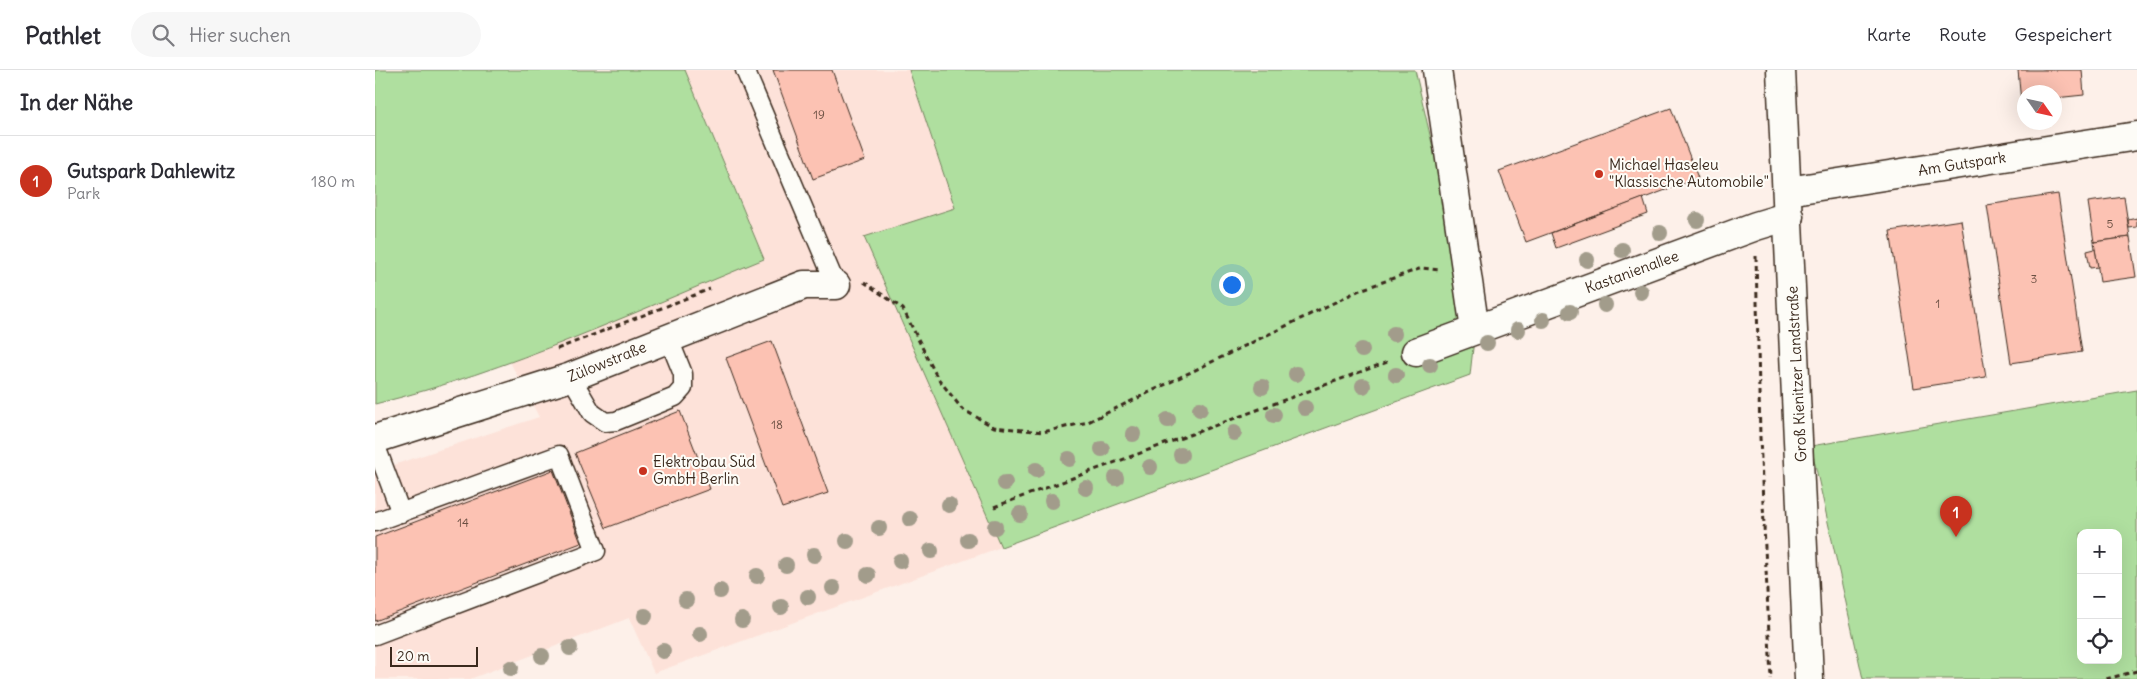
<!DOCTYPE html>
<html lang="de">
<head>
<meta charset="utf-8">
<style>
	body { margin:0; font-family:Delius,sans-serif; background:#f7f7f7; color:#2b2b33 }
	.controls { position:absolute; right:15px; bottom:15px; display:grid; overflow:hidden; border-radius:10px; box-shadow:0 5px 20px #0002 }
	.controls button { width:45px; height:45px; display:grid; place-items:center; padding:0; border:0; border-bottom:1px solid #e1e1e2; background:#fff; color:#2b2b33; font:25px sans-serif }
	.compass { position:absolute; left:1642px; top:15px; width:45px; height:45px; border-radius:50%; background:#fff; box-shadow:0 5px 20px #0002; rotate:124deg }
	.scale { position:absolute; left:15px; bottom:12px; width:88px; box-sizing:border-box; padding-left:5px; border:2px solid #3b2a1e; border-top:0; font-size:14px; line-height:18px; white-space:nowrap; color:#3b2a1e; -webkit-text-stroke:4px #fdfcf7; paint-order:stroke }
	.you { position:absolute; left:856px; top:214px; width:18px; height:18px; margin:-12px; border:4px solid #fff; border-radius:50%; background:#1a73e8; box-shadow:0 0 0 8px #1a73e833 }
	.badge { display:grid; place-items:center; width:32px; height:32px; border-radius:50%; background:#c8321e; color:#fff; font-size:16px; font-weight:700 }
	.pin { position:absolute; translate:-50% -41px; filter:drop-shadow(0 1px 2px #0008) }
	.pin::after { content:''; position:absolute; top:26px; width:18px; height:15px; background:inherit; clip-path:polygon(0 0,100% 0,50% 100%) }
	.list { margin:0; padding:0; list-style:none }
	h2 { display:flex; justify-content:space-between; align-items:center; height:65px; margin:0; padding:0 20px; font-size:21px }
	h2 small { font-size:16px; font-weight:400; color:#7c7c81 }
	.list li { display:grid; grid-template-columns:32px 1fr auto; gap:15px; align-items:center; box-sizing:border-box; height:90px; padding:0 20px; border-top:1px solid #e1e1e2 }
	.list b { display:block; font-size:19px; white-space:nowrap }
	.list p { margin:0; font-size:16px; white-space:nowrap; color:#7c7c81 }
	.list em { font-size:16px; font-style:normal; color:#7c7c81 }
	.icon { flex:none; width:28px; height:28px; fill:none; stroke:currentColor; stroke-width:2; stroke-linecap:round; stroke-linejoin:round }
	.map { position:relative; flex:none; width:1762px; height:609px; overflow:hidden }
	header { display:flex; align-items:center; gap:30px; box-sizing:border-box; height:70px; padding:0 25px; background:#fff; border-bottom:1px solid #e1e1e2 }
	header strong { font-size:24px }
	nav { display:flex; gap:28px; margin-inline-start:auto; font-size:18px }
	.search { width:350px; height:45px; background:#f7f7f7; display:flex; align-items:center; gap:12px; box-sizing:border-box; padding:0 18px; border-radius:28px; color:#7c7c81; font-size:19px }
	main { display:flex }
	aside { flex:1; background:#fff }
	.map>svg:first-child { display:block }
	.built { fill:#fde2d9 }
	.green { fill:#afdf9f; stroke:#75845e; fill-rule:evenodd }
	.building { fill:#fcc2b3; stroke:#3b2a1e }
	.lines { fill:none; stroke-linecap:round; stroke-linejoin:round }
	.lane-casing { stroke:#3b2a1e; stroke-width:21 }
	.street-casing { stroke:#3b2a1e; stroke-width:31 }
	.secondary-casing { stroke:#3b2a1e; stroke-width:31 }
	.path { stroke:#3b2a1e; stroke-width:3; stroke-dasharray:5 4; stroke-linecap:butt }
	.lane { stroke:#fdfcf7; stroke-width:18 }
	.street { stroke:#fdfcf7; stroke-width:28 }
	.secondary { stroke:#fdfcf7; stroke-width:28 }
	.tree { fill:#a29c8b }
	.poi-dot { fill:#c8321e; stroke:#fdfcf7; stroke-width:2 }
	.labels { text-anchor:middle; stroke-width:4; stroke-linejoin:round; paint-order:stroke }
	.number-label { font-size:12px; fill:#6b5043 }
	.street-label { font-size:15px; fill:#3b2a1e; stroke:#fdfcf7 }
	.poi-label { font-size:15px; fill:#3b2a1e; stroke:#fdfcf7; text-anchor:start }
</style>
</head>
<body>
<header>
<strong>Pathlet</strong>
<div class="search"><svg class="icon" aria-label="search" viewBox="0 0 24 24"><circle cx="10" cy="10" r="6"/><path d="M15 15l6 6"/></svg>Hier suchen</div>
<nav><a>Karte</a><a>Route</a><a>Gespeichert</a></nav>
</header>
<main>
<aside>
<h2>In der Nähe<small></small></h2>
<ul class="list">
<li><span class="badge">1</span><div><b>Gutspark Dahlewitz</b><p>Park</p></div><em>180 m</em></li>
</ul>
</aside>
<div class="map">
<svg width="1762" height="609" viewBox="0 0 1762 609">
	<rect width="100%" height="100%" fill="#fdf0e9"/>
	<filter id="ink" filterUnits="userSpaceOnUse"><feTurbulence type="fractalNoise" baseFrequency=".02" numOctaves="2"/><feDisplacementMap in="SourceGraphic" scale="10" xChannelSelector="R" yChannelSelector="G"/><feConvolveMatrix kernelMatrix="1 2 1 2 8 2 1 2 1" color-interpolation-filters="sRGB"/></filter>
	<g filter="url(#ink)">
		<path class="built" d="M310,0H534L580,138L490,168L626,477L279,603L254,548L95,609H0V401L164,347L135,292L389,189Z"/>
		<g class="green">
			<path d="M0,0H310L389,189C261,241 134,301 0,334Z"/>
			<path d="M534,0H1040L1100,260L1095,305L626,477L489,167L580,138Z"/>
			<path d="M1762,320V609H1488L1436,376ZM1706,463H1743V590H1706Z"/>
		</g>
		<g class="building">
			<path d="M398,0H457L490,90L438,109Z"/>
			<path d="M1643,0H1707L1709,25L1680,28V22H1650V31L1646,32Z"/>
			<path d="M1296,38L1323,108L1151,172L1124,101Z"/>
			<path d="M1683,124L1707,282L1636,293L1612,135Z"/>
			<path d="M1749,127L1755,167L1719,172L1713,132Z"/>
			<path d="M1268,128L1273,144L1181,178L1176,163Z"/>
			<path d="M1762,148V157L1754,158L1753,150Z"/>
			<path d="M1586,150L1611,307L1539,318L1515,161Z"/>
			<path d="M1755,167L1761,207L1725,212L1719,172Z"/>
			<path d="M1720,179L1723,197L1715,198L1712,181Z"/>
			<path d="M397,271L453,423L407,438L351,288Z"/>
			<path d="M305,341L335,419L231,458L200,383Z"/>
			<path d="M178,400L206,473L0,551V467Z"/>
		</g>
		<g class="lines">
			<defs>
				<g id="lane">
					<path d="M370,0L461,215"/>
					<path d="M196,307L217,343L230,352L241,351L300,327L308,318V304L293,267"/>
					<path d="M0,374L26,443"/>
					<path d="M0,452L184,385L221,481L0,565"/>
				</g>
				<g id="street">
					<path d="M1062,0L1100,260"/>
					<path d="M1413,121L1762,66"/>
					<path d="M1041,282L1381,156L1414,146"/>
					<path d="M0,369L196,307L429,215H461"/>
				</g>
				<path id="secondary" d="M1406,0L1434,609"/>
			</defs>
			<use href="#lane" class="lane-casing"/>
			<use href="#street" class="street-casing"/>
			<use href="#secondary" class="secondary-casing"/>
			<g class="path">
				<path d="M1381,186L1385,367L1396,609"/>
				<path d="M489,212L528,239L562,307L587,339L619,357L668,362L713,352L985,220L1047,198L1064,200"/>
				<path d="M182,279L335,219"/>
				<path d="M619,437L1015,291"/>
				<path d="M1731,609L1762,601"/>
			</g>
			<use href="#lane" class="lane"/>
			<use href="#street" class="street"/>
			<use href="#secondary" class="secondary"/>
		</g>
		<g class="tree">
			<circle cx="1322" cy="150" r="8"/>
			<circle cx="1285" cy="163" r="8"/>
			<circle cx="1247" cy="180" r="8"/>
			<circle cx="1212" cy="190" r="8"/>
			<circle cx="1266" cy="222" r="8"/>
			<circle cx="1230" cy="235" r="8"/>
			<circle cx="1195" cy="242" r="8"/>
			<circle cx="1168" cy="250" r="8"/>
			<circle cx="1143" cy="260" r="8"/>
			<circle cx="1019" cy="264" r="8"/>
			<circle cx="1112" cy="273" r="8"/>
			<circle cx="987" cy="280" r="8"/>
			<circle cx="1055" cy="295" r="8"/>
			<circle cx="921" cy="304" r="8"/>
			<circle cx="1021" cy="305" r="8"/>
			<circle cx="988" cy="316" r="8"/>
			<circle cx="887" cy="317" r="8"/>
			<circle cx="930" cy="338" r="8"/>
			<circle cx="825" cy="339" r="8"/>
			<circle cx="899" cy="345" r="8"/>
			<circle cx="793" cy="350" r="8"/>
			<circle cx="859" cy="363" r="8"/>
			<circle cx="758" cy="364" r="8"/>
			<circle cx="727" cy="379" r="8"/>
			<circle cx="806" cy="385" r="8"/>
			<circle cx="694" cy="389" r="8"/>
			<circle cx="775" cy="397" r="8"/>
			<circle cx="661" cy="400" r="8"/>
			<circle cx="741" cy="408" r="8"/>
			<circle cx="630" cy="413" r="8"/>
			<circle cx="711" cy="418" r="8"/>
			<circle cx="677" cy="431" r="8"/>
			<circle cx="574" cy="435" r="8"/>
			<circle cx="645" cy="444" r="8"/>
			<circle cx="535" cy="449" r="8"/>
			<circle cx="620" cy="457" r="8"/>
			<circle cx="504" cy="458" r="8"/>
			<circle cx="593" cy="470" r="8"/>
			<circle cx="472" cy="471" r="8"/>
			<circle cx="556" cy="481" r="8"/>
			<circle cx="439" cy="485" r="8"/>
			<circle cx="525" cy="491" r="8"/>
			<circle cx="411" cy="495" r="8"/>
			<circle cx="493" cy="505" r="8"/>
			<circle cx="382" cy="506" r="8"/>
			<circle cx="458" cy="518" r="8"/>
			<circle cx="345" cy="521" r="8"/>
			<circle cx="433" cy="527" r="8"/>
			<circle cx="311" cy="530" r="8"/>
			<circle cx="406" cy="537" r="8"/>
			<circle cx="270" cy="546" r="8"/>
			<circle cx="367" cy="550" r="8"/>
			<circle cx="325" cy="564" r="8"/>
			<circle cx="195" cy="578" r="8"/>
			<circle cx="288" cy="581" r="8"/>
			<circle cx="167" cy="586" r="8"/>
			<circle cx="136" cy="598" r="8"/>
		</g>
	</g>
	<g class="poi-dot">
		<circle cx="1224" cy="104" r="5"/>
		<circle cx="268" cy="401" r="5"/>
	</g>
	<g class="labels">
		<g class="number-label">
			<text x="444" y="49">19</text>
			<text x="1735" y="158">5</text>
			<text x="1659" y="213">3</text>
			<text x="1563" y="238">1</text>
			<text x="402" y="359">18</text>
			<text x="88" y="457">14</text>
		</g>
		<g class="street-label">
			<text transform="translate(1587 94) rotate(-9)" y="5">Am Gutspark</text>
			<text transform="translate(1257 202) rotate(-20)" y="5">Kastanienallee</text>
			<text transform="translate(232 292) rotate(-22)" y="5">Zülowstraße</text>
			<text transform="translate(1422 304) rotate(-93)" y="5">Groß Kienitzer Landstraße</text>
		</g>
		<g class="poi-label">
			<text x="1234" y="100">Michael Haseleu<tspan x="1234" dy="17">"Klassische Automobile"</tspan></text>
			<text x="278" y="397">Elektrobau Süd<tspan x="278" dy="17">GmbH Berlin</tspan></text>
		</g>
	</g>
</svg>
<div class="controls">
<button>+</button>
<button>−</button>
<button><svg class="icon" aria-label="locate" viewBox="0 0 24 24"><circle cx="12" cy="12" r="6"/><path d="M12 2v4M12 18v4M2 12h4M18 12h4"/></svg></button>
</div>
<svg class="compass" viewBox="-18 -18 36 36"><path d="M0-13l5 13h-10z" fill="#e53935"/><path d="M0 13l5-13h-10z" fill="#7c7c81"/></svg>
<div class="scale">20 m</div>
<div class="you"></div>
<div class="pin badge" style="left:1581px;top:467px">1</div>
</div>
</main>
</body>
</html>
